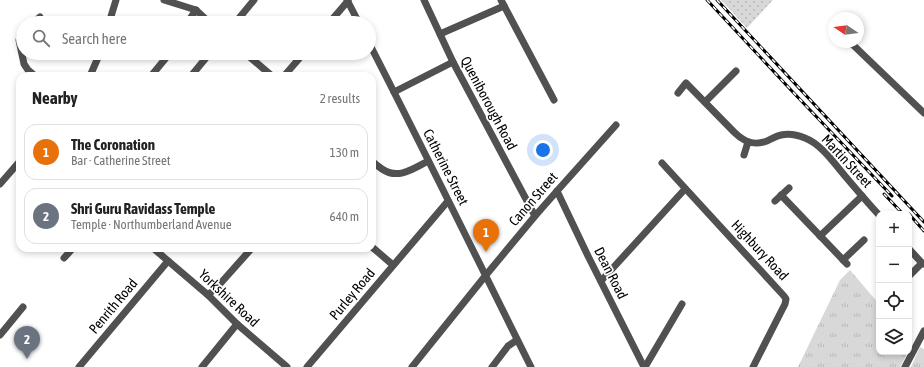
<!DOCTYPE html>
<html lang="en">
<head>
<meta charset="utf-8">
<style>
	body { margin:0; font-family:"Asap Condensed",sans-serif; background:#f6f6f6; color:#222 }
	.controls { position:absolute; right:12px; bottom:12px; display:grid; overflow:hidden; border-radius:8px; box-shadow:0 2px 6px #0003 }
	.controls button { width:36px; height:36px; display:grid; place-items:center; padding:0; border:0; border-bottom:1px solid #e0e0e0; background:#fff; color:#222; font:20px sans-serif }
	.compass { position:absolute; left:828px; top:12px; width:36px; height:36px; border-radius:50%; background:#fff; box-shadow:0 2px 6px #0003; rotate:283deg }
	.you { position:absolute; left:543px; top:150px; width:14px; height:14px; margin:-10px; border:3px solid #fff; border-radius:50%; background:#1a73e8; box-shadow:0 0 0 6px #1a73e833 }
	.badge { display:grid; place-items:center; width:26px; height:26px; border-radius:50%; background:#db2777; color:#fff; font-size:13px; font-weight:700 }
	.pin { position:absolute; translate:-50% -33px; filter:drop-shadow(0 1px 2px #0008) }
	.pin::after { content:''; position:absolute; top:21px; width:14px; height:12px; background:inherit; clip-path:polygon(0 0,100% 0,50% 100%) }
	.list { margin:0; padding:0; list-style:none }
	h2 { display:flex; justify-content:space-between; align-items:center; height:52px; margin:0; padding:0 16px; font-size:17px }
	h2 small { font-size:13px; font-weight:400; color:#767676 }
	.list li { display:grid; grid-template-columns:26px 1fr auto; gap:12px; align-items:center; box-sizing:border-box; height:56px; margin:0 8px 8px; padding:0 8px; border:1px solid #e0e0e0; border-radius:12px }
	.list b { display:block; font-size:15px; white-space:nowrap }
	.list p { margin:0; font-size:13px; white-space:nowrap; color:#767676 }
	.list em { font-size:13px; font-style:normal; color:#767676 }
	.icon { flex:none; width:22px; height:22px; fill:none; stroke:currentColor; stroke-width:2; stroke-linecap:round; stroke-linejoin:round }
	.map { position:relative; flex:none; width:924px; height:367px; overflow:hidden }
	.search { position:absolute; background:#fff; box-shadow:0 2px 6px #0003; left:16px; top:16px; width:360px; height:44px; display:flex; align-items:center; gap:10px; box-sizing:border-box; padding:0 14px; border-radius:22px; color:#767676; font-size:15px }
	.panel { position:absolute; background:#fff; box-shadow:0 2px 6px #0003; left:16px; top:72px; width:360px; height:180px; border-radius:12px }
	.map>svg:first-child { display:block }
	.grass { fill:url(#grass-dots) }
	.park { fill:url(#park-tufts) }
	.lines { fill:none; stroke-linecap:round; stroke-linejoin:round }
	.minor { stroke:#515151; stroke-width:7 }
	.rail-casing { stroke:#000; stroke-width:3 }
	.rail { stroke:#fff; stroke-width:1.5; stroke-dasharray:4.5; stroke-linecap:butt }
	.labels { text-anchor:middle; stroke-width:3.5; stroke-linejoin:round; paint-order:stroke }
	.street-label { font-size:14px; fill:#000; stroke:#fff }
</style>
</head>
<body>
<div class="map">
<svg width="924" height="367" viewBox="0 0 924 367">
	<defs>
		<pattern id="grass-dots" width="8" height="8" patternUnits="userSpaceOnUse"><rect width="8" height="8" fill="#d8d8d8"/><path d="M2 2h.1M6 6h.1" fill="none" stroke="#b8b8b8" stroke-width="1.8" stroke-linecap="round"/></pattern>
		<pattern id="park-tufts" width="24" height="20" patternUnits="userSpaceOnUse"><rect width="24" height="20" fill="#d8d8d8"/><path d="M3 7l-1-3M5 7V3M7 7l1-3M15 17l-1-3M17 17v-4M19 17l1-3" fill="none" stroke="#b8b8b8"/></pattern>
	</defs>
	<rect width="100%" height="100%" fill="#fff"/>
	<path class="grass" d="M721,0H773L747,28Z"/>
	<g class="park">
		<path d="M850,270L879,304V352H908L900,367H798L840,280Z"/>
		<path d="M920,347L924,349V367H911Z"/>
	</g>
	<g class="lines">
		<g class="minor">
			<path d="M164,0L196,10L210,23"/>
			<path d="M347,0L359,23"/>
			<path d="M424,0L453,62L535,216"/>
			<path d="M501,0L554,100"/>
			<path d="M33,23L40,17"/>
			<path d="M109,23L116,0"/>
			<path d="M187,23L196,10"/>
			<path d="M235,23L254,0"/>
			<path d="M329,23L348,1"/>
			<path d="M23,32L20,36L19,40L24,64L28,70L35,76"/>
			<path d="M440,34L504,6"/>
			<path d="M850,42L924,113"/>
			<path d="M369,43C424,150 477,259 531,367"/>
			<path d="M245,53L272,76"/>
			<path d="M90,76L100,53"/>
			<path d="M151,76L170,53"/>
			<path d="M191,76L210,53"/>
			<path d="M284,76L304,53"/>
			<path d="M394,92L453,62"/>
			<path d="M678,93L686,83L734,132C744,142 754,146 767,141C772,139 776,136 781,135C789,133 798,135 805,138C821,144 834,163 845,176C856,189 867,202 879,215"/>
			<path d="M705,102L736,71"/>
			<path d="M744,155L748,142"/>
			<path d="M372,161C375,164 379,167 382,169C398,180 413,169 428,161"/>
			<path d="M662,163L784,296L786,299L785,304L753,367"/>
			<path d="M0,184L20,161"/>
			<path d="M557,191L588,256L644,367"/>
			<path d="M781,195L847,264"/>
			<path d="M775,201L789,188"/>
			<path d="M820,236L862,196"/>
			<path d="M372,247L393,265"/>
			<path d="M153,248L208,295L237,324L287,367"/>
			<path d="M909,249L922,263L924,264"/>
			<path d="M64,258L73,248"/>
			<path d="M843,260L864,240"/>
			<path d="M909,276L922,263"/>
			<path d="M601,281L685,189"/>
			<path d="M208,295L219,285L252,248"/>
			<path d="M0,335L23,307"/>
			<path d="M79,367L168,261"/>
			<path d="M202,367L237,324"/>
			<path d="M307,367L448,201"/>
			<path d="M412,367L486,275L535,216L557,191L616,125"/>
			<path d="M492,367L508,346L517,340"/>
			<path d="M645,367L682,304"/>
			<path d="M905,367L924,331"/>
		</g>
		<defs>
			<g id="rail">
				<path d="M707,0L790,89L892,196"/>
				<path d="M717,0L924,222"/>
				<path d="M884,194L903,214"/>
				<path d="M909,214L924,231"/>
			</g>
		</defs>
		<use href="#rail" class="rail-casing"/>
		<use href="#rail" class="rail"/>
	</g>
	<g class="labels">
		<g class="street-label">
			<text transform="translate(489 103) rotate(62)" y="5">Queniborough Road</text>
			<text transform="translate(847 161) rotate(47)" y="5">Martin Street</text>
			<text transform="translate(446 167) rotate(63)" y="5">Catherine Street</text>
			<text transform="translate(533 199) rotate(-49)" y="5">Canon Street</text>
			<text transform="translate(760 250) rotate(47)" y="5">Highbury Road</text>
			<text transform="translate(611 273) rotate(63)" y="5">Dean Road</text>
			<text transform="translate(352 294) rotate(-50)" y="5">Purley Road</text>
			<text transform="translate(229 298) rotate(43)" y="5">Yorkshire Road</text>
			<text transform="translate(113 306) rotate(-50)" y="5">Penrith Road</text>
		</g>
	</g>
</svg>
<div class="controls">
<button>+</button>
<button>−</button>
<button><svg class="icon" aria-label="locate" viewBox="0 0 24 24"><circle cx="12" cy="12" r="6"/><path d="M12 2v4M12 18v4M2 12h4M18 12h4"/></svg></button>
<button><svg class="icon" aria-label="layers" viewBox="0 0 24 24"><path d="M12 4l9 5-9 5-9-5zM3 14l9 5 9-5"/></svg></button>
</div>
<svg class="compass" viewBox="-18 -18 36 36"><path d="M0-13l5 13h-10z" fill="#e53935"/><path d="M0 13l5-13h-10z" fill="#767676"/></svg>
<div class="you"></div>
<div class="pin badge" style="left:486px;top:252px;background:#e8710a">1</div>
<div class="pin badge" style="left:27px;top:359px;background:#6b7280">2</div>
<div class="search"><svg class="icon" aria-label="search" viewBox="0 0 24 24"><circle cx="10" cy="10" r="6"/><path d="M15 15l6 6"/></svg>Search here</div>
<section class="panel">
<h2>Nearby<small>2 results</small></h2>
<ul class="list">
<li><span class="badge" style="background:#e8710a">1</span><div><b>The Coronation</b><p>Bar · Catherine Street</p></div><em>130 m</em></li>
<li><span class="badge" style="background:#6b7280">2</span><div><b>Shri Guru Ravidass Temple</b><p>Temple · Northumberland Avenue</p></div><em>640 m</em></li>
</ul>
</section>
</div>
</body>
</html>
